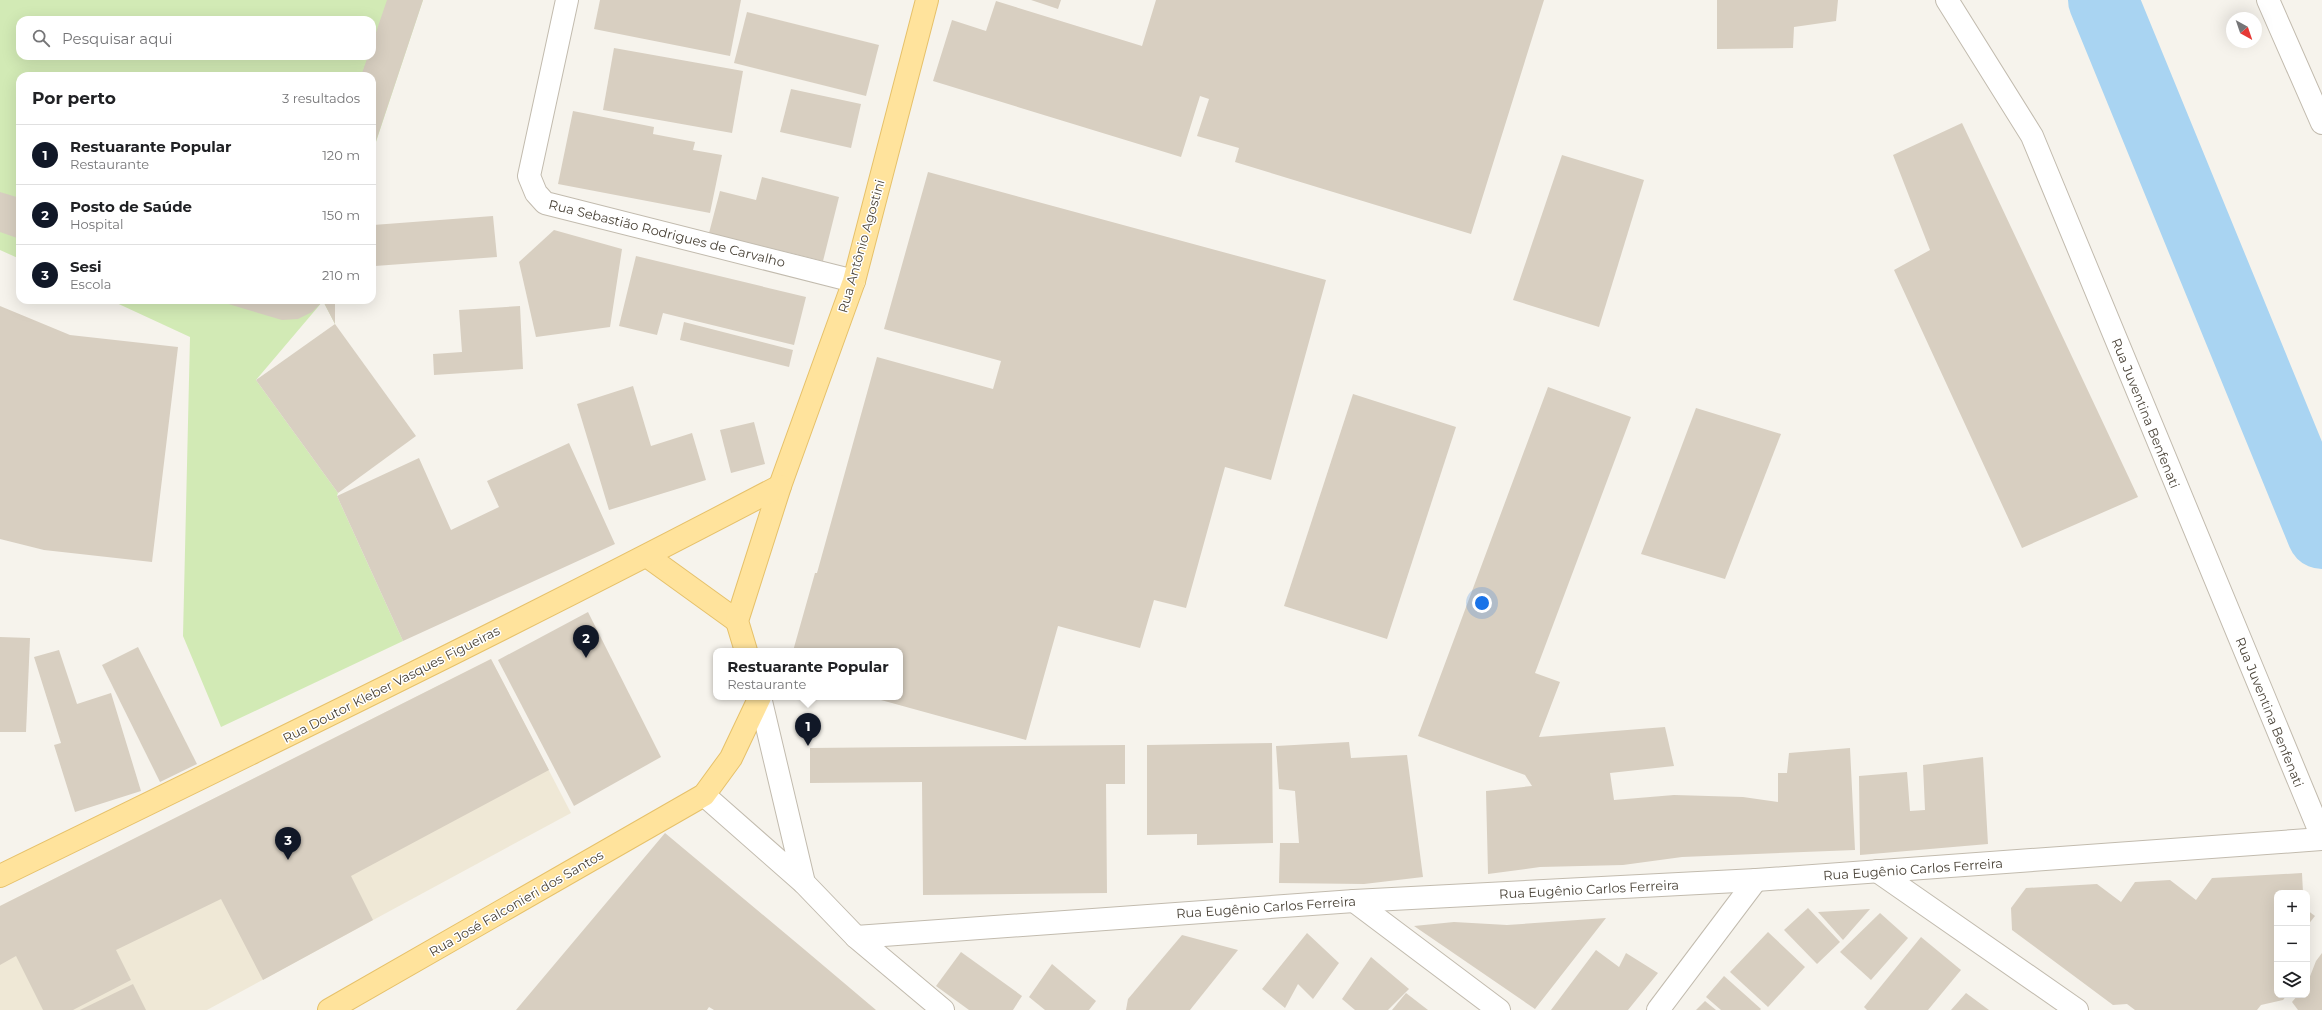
<!DOCTYPE html>
<html lang="pt">
<head>
<meta charset="utf-8">
<style>
	body { margin:0; font-family:Montserrat,sans-serif; background:#f6f6f6; color:#202124 }
	.controls { position:absolute; right:12px; bottom:12px; display:grid; overflow:hidden; border-radius:8px; box-shadow:0 4px 16px #0002 }
	.controls button { width:36px; height:36px; display:grid; place-items:center; padding:0; border:0; border-bottom:1px solid #e0e0e0; background:#fff; color:#202124; font:20px sans-serif }
	.compass { position:absolute; left:2226px; top:12px; width:36px; height:36px; border-radius:50%; background:#fff; box-shadow:0 4px 16px #0002; rotate:140deg }
	.you { position:absolute; left:1482px; top:603px; width:14px; height:14px; margin:-10px; border:3px solid #fff; border-radius:50%; background:#1a73e8; box-shadow:0 0 0 6px #1a73e833 }
	.badge { display:grid; place-items:center; width:26px; height:26px; border-radius:50%; background:#111827; color:#fff; font-size:13px; font-weight:700 }
	.pin { position:absolute; translate:-50% -33px; filter:drop-shadow(0 1px 2px #0008) }
	.pin::after { content:''; position:absolute; top:21px; width:14px; height:12px; background:inherit; clip-path:polygon(0 0,100% 0,50% 100%) }
	.popup { position:absolute; left:713px; top:648px; width:190px; height:52px; box-sizing:border-box; display:grid; place-content:center; border-radius:8px; background:#fff; filter:drop-shadow(0 1px 3px #0005); font-size:13px; white-space:nowrap; color:#757577 }
	.popup b { font-size:15px; color:#202124 }
	.popup::after { content:''; position:absolute; left:50%; top:100%; margin-left:-8px; border:8px solid transparent; border-top-color:#fff }
	.list { margin:0; padding:0; list-style:none }
	h2 { display:flex; justify-content:space-between; align-items:center; height:52px; margin:0; padding:0 16px; font-size:17px }
	h2 small { font-size:13px; font-weight:400; color:#757577 }
	.list li { display:grid; grid-template-columns:26px 1fr auto; gap:12px; align-items:center; box-sizing:border-box; height:60px; padding:0 16px; border-top:1px solid #e0e0e0 }
	.list b { display:block; font-size:15px; white-space:nowrap }
	.list p { margin:0; font-size:13px; white-space:nowrap; color:#757577 }
	.list em { font-size:13px; font-style:normal; color:#757577 }
	.icon { flex:none; width:22px; height:22px; fill:none; stroke:currentColor; stroke-width:2; stroke-linecap:round; stroke-linejoin:round }
	.map { position:relative; flex:none; width:2322px; height:1010px; overflow:hidden }
	.search { position:absolute; background:#fff; box-shadow:0 4px 16px #0002; left:16px; top:16px; width:360px; height:44px; display:flex; align-items:center; gap:10px; box-sizing:border-box; padding:0 14px; border-radius:12px; color:#757577; font-size:15px }
	.panel { position:absolute; background:#fff; box-shadow:0 4px 16px #0002; left:16px; top:72px; width:360px; height:232px; border-radius:12px }
	.map>svg:first-child { display:block }
	.education { fill:#efe8d6 }
	.green { fill:#d2eab5; fill-rule:evenodd }
	.lines { fill:none; stroke-linecap:round; stroke-linejoin:round }
	.river { stroke:#a9d4f2; stroke-width:70 }
	.building { fill:#d8cfc1 }
	.minor-casing { stroke:#c2bbae; stroke-width:24 }
	.major-casing { stroke:#e6c16a; stroke-width:24 }
	.minor { stroke:#fff; stroke-width:22 }
	.major { stroke:#ffe39c; stroke-width:22 }
	.labels { text-anchor:middle; stroke-width:3; stroke-linejoin:round; paint-order:stroke }
	.street-label { font-size:13px; fill:#4b4439; stroke:#fff }
</style>
</head>
<body>
<div class="map">
<svg width="2322" height="1010" viewBox="0 0 2322 1010">
	<rect width="100%" height="100%" fill="#f6f3ec"/>
	<path class="education" d="M491,659L571,813L207,1010H0V906Z"/>
	<g class="green">
		<path d="M0,0H423L372,154V76H20V259L0,250ZM20,20H372V56H20Z"/>
		<path d="M110,300H335V324L323,301L256,380L338,493L337,496L403,641L221,727L183,636L190,337Z"/>
	</g>
	<g class="lines">
		<path class="river" d="M2103,0L2322,534"/>
	</g>
	<g class="building">
		<path d="M387,0H423L372,153V76H361L368,56H372V44Z"/>
		<path d="M600,0H741L730,56L594,29Z"/>
		<path d="M1031,0H1061L1058,9Z"/>
		<path d="M1156,0H1544L1471,234L1235,162L1239,148L1197,136L1209,99L1200,96L1181,157L933,81L952,20L986,31L996,1L1142,46Z"/>
		<path d="M1717,0H1838L1836,21L1794,27L1793,48L1717,49Z"/>
		<path d="M747,12L879,45L866,96L734,63Z"/>
		<path d="M614,48L743,71L732,133L603,110Z"/>
		<path d="M791,89L861,104L851,148L780,132Z"/>
		<path d="M573,111L654,127L653,134L695,142L693,150L722,155L710,213L558,184Z"/>
		<path d="M1962,123L2138,497L2022,548L1894,270L1930,250L1893,155Z"/>
		<path d="M1562,155L1644,180L1599,327L1513,300Z"/>
		<path d="M928,172L1326,280L1271,480L1225,467L1186,608L1154,600L1140,648L1058,626L1026,740L870,697H900V651H793L815,573H817L877,357L993,389L1001,361L884,329Z"/>
		<path d="M762,177L839,197L823,261L709,233L720,191L756,200Z"/>
		<path d="M0,192L20,198V239L0,232Z"/>
		<path d="M493,216L497,257L375,266L373,225Z"/>
		<path d="M554,230L622,249L610,327L536,337L519,262Z"/>
		<path d="M636,256L806,297L794,345L663,313L657,335L619,326Z"/>
		<path d="M215,300H335V324L323,301L312,312L298,319L282,320Z"/>
		<path d="M0,306L70,335L178,347L152,562L44,550L0,539Z"/>
		<path d="M520,306L523,369L434,375L433,354L462,352L459,310Z"/>
		<path d="M684,322L793,350L789,367L680,340Z"/>
		<path d="M335,324L416,436L338,493L256,380Z"/>
		<path d="M633,386L651,446L692,433L706,480L609,510L577,404Z"/>
		<path d="M1548,387L1631,417L1535,673L1560,682L1539,737L1665,727L1674,766L1610,773L1614,800L1674,795L1743,797L1778,802V773H1787L1789,753L1850,748L1855,850L1682,857L1623,865L1540,867L1488,874L1486,791L1532,786L1525,775L1418,736Z"/>
		<path d="M1353,394L1456,427L1387,639L1284,606Z"/>
		<path d="M1696,408L1781,434L1725,579L1641,554Z"/>
		<path d="M754,422L765,464L731,473L720,430Z"/>
		<path d="M569,443L615,544L403,641L337,496L419,458L451,530L499,507L487,481Z"/>
		<path d="M588,612L661,757L574,806L498,660Z"/>
		<path d="M0,637L30,638L26,732H0Z"/>
		<path d="M138,647L197,764L160,782L102,665Z"/>
		<path d="M59,650L77,704L111,693L141,791L75,812L54,745L61,743L34,657Z"/>
		<path d="M491,659L549,770L351,876L373,920L263,980L221,899L116,950L131,980L73,1010H43L16,956L0,965V906Z"/>
		<path d="M1349,742L1351,758L1407,755L1423,877L1364,884L1279,883L1280,843H1299L1295,791L1279,789L1276,746Z"/>
		<path d="M1272,743L1273,843L1197,845V834L1147,835V745Z"/>
		<path d="M1125,745V784H1106L1107,893L923,895L922,782L810,783V748Z"/>
		<path d="M1983,757L1988,844L1860,855L1859,776L1907,772L1910,811L1925,810L1923,765Z"/>
		<path d="M665,833L805,950L876,1010H714L709,1007L707,1010H516Z"/>
		<path d="M2302,873L2303,893H2277V995H2287L2283,1000L2261,1005L2257,1010H2135L2127,1004L2113,1005L2012,930L2011,908L2026,888L2097,884L2121,902L2135,882L2170,880L2196,900L2212,878Z"/>
		<path d="M1808,908L1840,942L1817,964L1784,930Z"/>
		<path d="M1870,909L1843,940L1818,912Z"/>
		<path d="M2307,910L2315,916L2307,926Z"/>
		<path d="M1880,913L1908,938L1871,980L1840,952Z"/>
		<path d="M1606,918L1535,1009L1414,926L1454,922L1507,925Z"/>
		<path d="M1768,932L1805,967L1768,1007L1730,972Z"/>
		<path d="M1307,933L1339,963L1313,999L1298,984L1285,1008L1262,989Z"/>
		<path d="M1182,935L1238,950L1190,1010H1126L1128,999Z"/>
		<path d="M1921,937L1961,970L1928,1010H1867L1864,1007Z"/>
		<path d="M1596,950L1619,967L1626,953L1658,973L1628,1010H1551Z"/>
		<path d="M961,952L1022,996L1013,1010H969L936,986Z"/>
		<path d="M2322,953V1010H2298L2292,1002L2298,995H2307V984L2316,961Z"/>
		<path d="M1371,957L1409,989L1388,1010H1355L1342,999Z"/>
		<path d="M1052,964L1096,1001L1089,1010H1045L1029,997Z"/>
		<path d="M1724,976L1761,1009L1760,1010H1721L1706,997Z"/>
		<path d="M133,984L146,1010H80Z"/>
		<path d="M1406,993L1428,1010H1392Z"/>
		<path d="M1966,993L1989,1010H1951Z"/>
		<path d="M1705,1001L1716,1010H1696Z"/>
	</g>
	<g class="lines">
		<defs>
			<g id="minor">
				<path d="M567,0L529,176L536,193L545,203L854,281"/>
				<path d="M1947,0L2032,136L2322,837"/>
				<path d="M2268,0L2322,123"/>
				<path d="M704,795L804,883L760,697"/>
				<path d="M1877,871L2077,1010"/>
				<path d="M804,883L856,937L943,1010"/>
				<path d="M1354,901L1499,1010"/>
				<path d="M856,937L1354,901L1756,880L2322,839"/>
				<path d="M1658,1010L1756,880"/>
			</g>
			<g id="major">
				<path d="M647,556L737,621"/>
				<path d="M746,651L737,621L780,486L854,281L927,0"/>
				<path d="M0,876C261,749 523,621 780,486"/>
				<path d="M329,1010L704,795L731,758L760,697"/>
			</g>
		</defs>
		<use href="#minor" class="minor-casing"/>
		<use href="#major" class="major-casing"/>
		<use href="#minor" class="minor"/>
		<use href="#major" class="major"/>
	</g>
	<g class="labels">
		<g class="street-label">
			<text transform="translate(667 233) rotate(14)" y="5">Rua Sebastião Rodrigues de Carvalho</text>
			<text transform="translate(861 246) rotate(-74)" y="5">Rua Antônio Agostini</text>
			<text transform="translate(2146 413) rotate(68)" y="5">Rua Juventina Benfenati</text>
			<text transform="translate(391 684) rotate(-27)" y="5">Rua Doutor Kleber Vasques Figueiras</text>
			<text transform="translate(2270 712) rotate(68)" y="5">Rua Juventina Benfenati</text>
			<text transform="translate(1913 869) rotate(-4)" y="5">Rua Eugênio Carlos Ferreira</text>
			<text transform="translate(1589 889) rotate(-3)" y="5">Rua Eugênio Carlos Ferreira</text>
			<text transform="translate(516 903) rotate(-30)" y="5">Rua José Falconieri dos Santos</text>
			<text transform="translate(1266 907) rotate(-4)" y="5">Rua Eugênio Carlos Ferreira</text>
		</g>
	</g>
</svg>
<div class="controls">
<button>+</button>
<button>−</button>
<button><svg class="icon" aria-label="layers" viewBox="0 0 24 24"><path d="M12 4l9 5-9 5-9-5zM3 14l9 5 9-5"/></svg></button>
</div>
<svg class="compass" viewBox="-18 -18 36 36"><path d="M0-13l5 13h-10z" fill="#e53935"/><path d="M0 13l5-13h-10z" fill="#757577"/></svg>
<div class="you"></div>
<div class="pin badge" style="left:808px;top:746px">1</div>
<div class="popup"><b>Restuarante Popular</b>Restaurante</div>
<div class="pin badge" style="left:586px;top:658px">2</div>
<div class="pin badge" style="left:288px;top:860px">3</div>
<div class="search"><svg class="icon" aria-label="search" viewBox="0 0 24 24"><circle cx="10" cy="10" r="6"/><path d="M15 15l6 6"/></svg>Pesquisar aqui</div>
<section class="panel">
<h2>Por perto<small>3 resultados</small></h2>
<ul class="list">
<li><span class="badge">1</span><div><b>Restuarante Popular</b><p>Restaurante</p></div><em>120 m</em></li>
<li><span class="badge">2</span><div><b>Posto de Saúde</b><p>Hospital</p></div><em>150 m</em></li>
<li><span class="badge">3</span><div><b>Sesi</b><p>Escola</p></div><em>210 m</em></li>
</ul>
</section>
</div>
</body>
</html>
